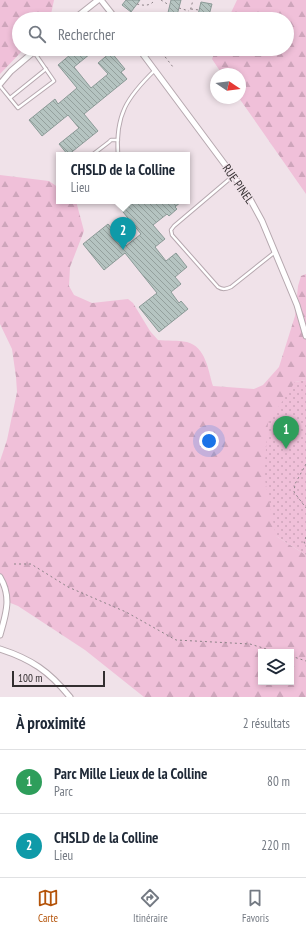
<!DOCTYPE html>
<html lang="fr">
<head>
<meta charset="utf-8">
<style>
	body { margin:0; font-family:"PT Sans Narrow",sans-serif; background:#f2f2f3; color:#1f2937 }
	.controls { position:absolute; right:12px; bottom:12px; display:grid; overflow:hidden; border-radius:0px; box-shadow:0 2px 6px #0003 }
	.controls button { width:36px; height:36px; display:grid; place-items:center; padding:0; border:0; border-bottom:1px solid #e0e1e3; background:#fff; color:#1f2937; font:20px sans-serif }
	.compass { position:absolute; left:210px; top:68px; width:36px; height:36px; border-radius:50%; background:#fff; box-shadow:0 2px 6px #0003; rotate:103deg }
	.scale { position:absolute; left:12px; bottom:10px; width:93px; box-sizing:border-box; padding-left:4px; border:2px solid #332e30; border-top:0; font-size:11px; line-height:14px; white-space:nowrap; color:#332e30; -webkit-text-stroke:3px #f0e2e9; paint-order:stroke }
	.you { position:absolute; left:209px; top:441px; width:14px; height:14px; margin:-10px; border:3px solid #fff; border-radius:50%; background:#1a73e8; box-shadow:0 0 0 6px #1a73e833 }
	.badge { display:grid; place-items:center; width:26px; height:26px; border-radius:50%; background:#b45309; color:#fff; font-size:13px; font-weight:700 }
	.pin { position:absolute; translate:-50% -33px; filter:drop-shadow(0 1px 2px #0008) }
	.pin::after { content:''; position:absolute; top:21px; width:14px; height:12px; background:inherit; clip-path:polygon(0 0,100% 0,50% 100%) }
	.popup { position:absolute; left:56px; top:152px; width:134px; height:52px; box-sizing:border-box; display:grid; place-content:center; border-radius:0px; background:#fff; filter:drop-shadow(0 1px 3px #0005); font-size:13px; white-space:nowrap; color:#747a83 }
	.popup b { font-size:15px; color:#1f2937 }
	.popup::after { content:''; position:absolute; left:50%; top:100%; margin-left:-8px; border:8px solid transparent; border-top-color:#fff }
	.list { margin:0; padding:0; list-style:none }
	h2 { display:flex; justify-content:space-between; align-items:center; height:52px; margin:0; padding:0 16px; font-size:17px }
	h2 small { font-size:13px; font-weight:400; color:#747a83 }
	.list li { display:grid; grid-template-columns:26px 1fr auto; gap:12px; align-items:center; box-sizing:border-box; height:64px; padding:0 16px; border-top:1px solid #e0e1e3 }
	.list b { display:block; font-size:15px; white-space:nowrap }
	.list p { margin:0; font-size:13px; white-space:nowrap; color:#747a83 }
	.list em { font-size:13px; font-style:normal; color:#747a83 }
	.icon { flex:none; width:22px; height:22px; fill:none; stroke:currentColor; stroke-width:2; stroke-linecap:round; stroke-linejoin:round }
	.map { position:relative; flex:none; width:306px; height:697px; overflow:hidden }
	.search { position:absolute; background:#fff; box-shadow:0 2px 6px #0003; left:12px; right:12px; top:12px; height:44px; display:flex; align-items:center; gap:10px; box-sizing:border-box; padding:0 14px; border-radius:22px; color:#747a83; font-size:15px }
	.sheet { height:180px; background:#fff }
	nav { display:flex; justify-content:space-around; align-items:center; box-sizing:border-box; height:56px; border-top:1px solid #e0e1e3; background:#fff; font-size:11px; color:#747a83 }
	nav a { display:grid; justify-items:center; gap:2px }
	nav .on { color:#b45309 }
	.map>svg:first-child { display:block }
	.forest { fill:url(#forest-firs); fill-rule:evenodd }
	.park { fill:url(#park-dots) }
	.building { fill:url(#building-back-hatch); stroke:#8b9a97 }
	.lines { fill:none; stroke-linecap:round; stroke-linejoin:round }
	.lane-casing { stroke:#b6a8af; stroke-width:4.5 }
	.street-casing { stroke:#b6a8af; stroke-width:7 }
	.path { stroke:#8c8287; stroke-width:1; stroke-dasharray:2 3; stroke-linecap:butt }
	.lane { stroke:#fff; stroke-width:2.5 }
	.street { stroke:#fff; stroke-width:5 }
	.labels { text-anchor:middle; stroke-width:3; stroke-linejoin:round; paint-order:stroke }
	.street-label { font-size:12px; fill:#332e30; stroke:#f0e2e9 }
</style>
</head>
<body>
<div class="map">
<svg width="306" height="697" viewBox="0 0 306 697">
	<defs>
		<pattern id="forest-firs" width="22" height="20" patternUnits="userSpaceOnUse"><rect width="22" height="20" fill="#f0c0d9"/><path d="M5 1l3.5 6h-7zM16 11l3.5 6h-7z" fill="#cea5bb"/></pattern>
		<pattern id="park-dots" width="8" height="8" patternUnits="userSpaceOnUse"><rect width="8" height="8" fill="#f0c0d9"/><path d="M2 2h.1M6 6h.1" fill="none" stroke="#cea5bb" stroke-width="1.8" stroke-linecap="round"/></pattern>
		<pattern id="building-back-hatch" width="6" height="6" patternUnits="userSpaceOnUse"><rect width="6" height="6" fill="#b5c4c1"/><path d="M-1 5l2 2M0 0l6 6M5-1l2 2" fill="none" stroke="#94a09d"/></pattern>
	</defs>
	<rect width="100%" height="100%" fill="#f0e2e9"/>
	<g class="forest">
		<path d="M0,0H54L50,19H19V49H24L0,74Z"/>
		<path d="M237,0H306V194L239,98H240V74H222L212,59L216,49H287V19H228Z"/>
		<path d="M0,175L49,181L59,188V201H76L84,231L70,267L69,286L74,295L92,303L128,299L133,303L150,331L158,340C167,341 178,340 187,342C206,347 208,370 213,386L254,389L263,385L279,367L295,316L298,286L301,276L306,274V380L295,382L276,536L306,555V697H144L85,650L18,606L8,602L0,579V461L7,440L17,392L16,377L12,349L0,324ZM261,652H291V682H261Z"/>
	</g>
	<path class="park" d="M306,380V555L276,536L264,475L268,423L295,382Z"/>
	<g class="building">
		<path d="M126,0H140L131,12L122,5Z"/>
		<path d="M171,0H181L176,19L167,17Z"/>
		<path d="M201,2L212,4L208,19H197Z"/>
		<path d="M77,49H86L90,54L74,67L91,88L108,74L98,63L111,52L125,69L121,72L127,79L84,114L98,131L68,155L59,144L79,128L68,115L42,136L29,120L55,99L58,104L77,88L58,65Z"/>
		<path d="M114,201H182L175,207L177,209L169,216L167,214L153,225L165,239L155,247L166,261L176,253L187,267L175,277L181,284L171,292L179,303L181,301L188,309L159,332L139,307L157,293L125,253L104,270L83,244L108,224L126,246L141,234Z"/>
	</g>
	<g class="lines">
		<defs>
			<g id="lane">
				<path d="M0,86L18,108L54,81L34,52"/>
				<path d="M10,98L46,69"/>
				<path d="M92,155L109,142L111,140H118"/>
				<path d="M118,155C115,115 127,97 155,70"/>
				<path d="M233,176L174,226L171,230L172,235L218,287C223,290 226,289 231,287L275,252"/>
			</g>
			<g id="street">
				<path d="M101,0L116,19"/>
				<path d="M74,19L98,0"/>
				<path d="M139,49L249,197L262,221L297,305L306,336"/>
				<path d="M0,84L11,71L37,49"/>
				<path d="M0,577C12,597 6,614 0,635"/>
				<path d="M0,649C31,659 49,671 70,697"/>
			</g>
		</defs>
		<use href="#lane" class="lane-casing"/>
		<use href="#street" class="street-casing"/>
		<g class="path">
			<path d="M161,0L169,5"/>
			<path d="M137,4C145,6 150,6 155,0"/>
			<path d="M179,8L189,11"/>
			<path d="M191,9L199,10"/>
			<path d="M188,19L193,0"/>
			<path d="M159,49L173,67"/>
			<path d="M148,52L153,49"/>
			<path d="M306,464L295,484L294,492L306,508"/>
			<path d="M306,537L304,542L306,546"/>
			<path d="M14,564H31L68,587L126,612L176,640L250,644L276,652"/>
			<path d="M291,656L306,661"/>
		</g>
		<use href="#lane" class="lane"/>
		<use href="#street" class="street"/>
	</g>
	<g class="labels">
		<g class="street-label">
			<text transform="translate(238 184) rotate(55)" y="4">RUE PINEL</text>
		</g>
	</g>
</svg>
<div class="controls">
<button><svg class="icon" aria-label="layers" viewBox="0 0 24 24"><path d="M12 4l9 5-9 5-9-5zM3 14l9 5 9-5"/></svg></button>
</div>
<svg class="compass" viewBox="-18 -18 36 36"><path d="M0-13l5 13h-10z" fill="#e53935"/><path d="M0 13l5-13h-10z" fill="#747a83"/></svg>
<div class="scale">100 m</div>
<div class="you"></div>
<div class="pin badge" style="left:286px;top:449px;background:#2e9e5b">1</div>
<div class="pin badge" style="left:123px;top:250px;background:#0f9aa8">2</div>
<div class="popup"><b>CHSLD de la Colline</b>Lieu</div>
<div class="search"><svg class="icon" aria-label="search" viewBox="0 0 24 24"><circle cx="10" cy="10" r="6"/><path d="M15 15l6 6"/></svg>Rechercher</div>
</div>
<section class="sheet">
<h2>À proximité<small>2 résultats</small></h2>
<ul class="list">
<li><span class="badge" style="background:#2e9e5b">1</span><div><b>Parc Mille Lieux de la Colline</b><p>Parc</p></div><em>80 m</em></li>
<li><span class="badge" style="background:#0f9aa8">2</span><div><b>CHSLD de la Colline</b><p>Lieu</p></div><em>220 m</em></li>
</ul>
</section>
<nav>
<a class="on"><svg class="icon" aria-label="map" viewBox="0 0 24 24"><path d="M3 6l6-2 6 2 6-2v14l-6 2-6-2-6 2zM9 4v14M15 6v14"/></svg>Carte</a>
<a><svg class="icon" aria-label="directions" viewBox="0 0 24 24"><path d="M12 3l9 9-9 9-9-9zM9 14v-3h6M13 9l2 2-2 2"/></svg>Itinéraire</a>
<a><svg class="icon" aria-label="saved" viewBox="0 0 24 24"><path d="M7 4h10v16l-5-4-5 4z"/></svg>Favoris</a>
</nav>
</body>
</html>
